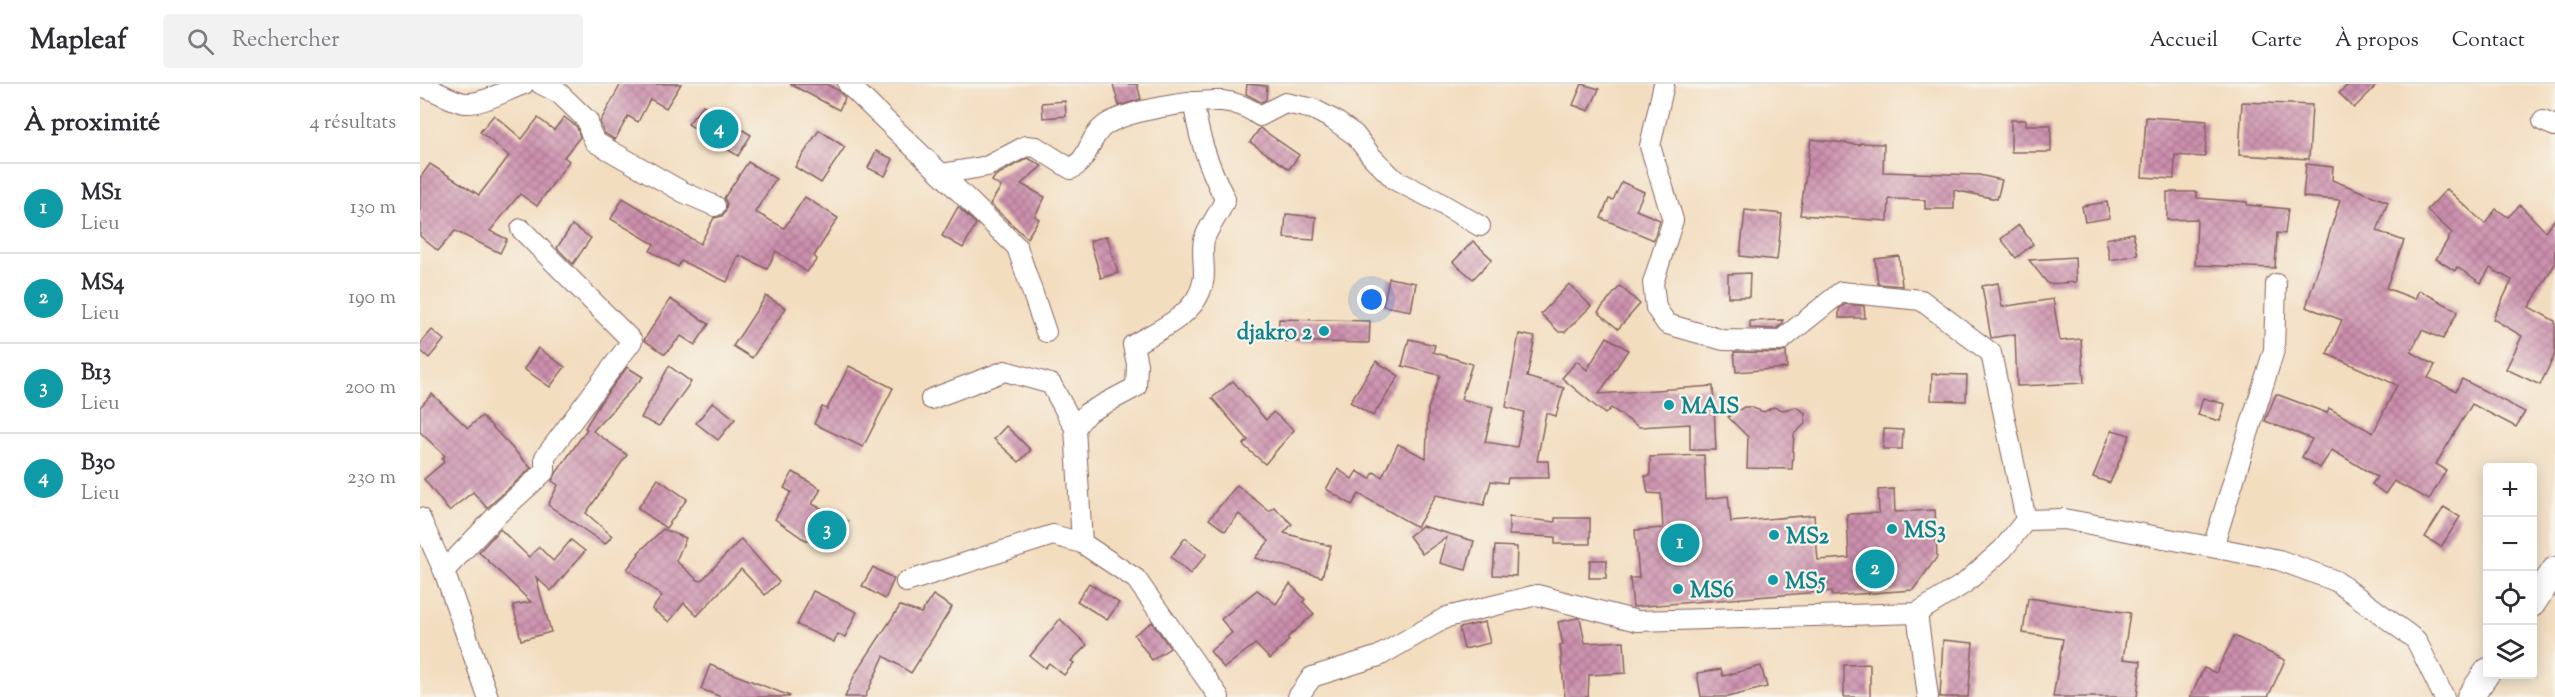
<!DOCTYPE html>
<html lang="fr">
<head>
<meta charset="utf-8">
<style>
	body { margin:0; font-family:"Sorts Mill Goudy",serif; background:#f2f2f3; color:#2b2b33 }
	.controls { position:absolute; right:18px; bottom:18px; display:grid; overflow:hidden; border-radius:6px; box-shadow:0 3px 15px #0003 }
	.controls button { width:54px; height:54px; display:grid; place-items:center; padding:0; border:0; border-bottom:2px solid #e1e1e2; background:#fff; color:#2b2b33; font:30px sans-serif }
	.you { position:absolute; left:952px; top:216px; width:21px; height:21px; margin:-15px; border:4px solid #fff; border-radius:50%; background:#1a73e8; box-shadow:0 0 0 9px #1a73e833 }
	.badge { display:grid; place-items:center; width:39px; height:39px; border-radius:50%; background:#ea580c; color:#fff; font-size:20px; font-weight:700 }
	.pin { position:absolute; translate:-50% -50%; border:3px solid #fff; box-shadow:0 2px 6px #0006 }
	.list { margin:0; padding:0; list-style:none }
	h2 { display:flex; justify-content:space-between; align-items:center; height:78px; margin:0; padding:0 24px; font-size:26px }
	h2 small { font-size:20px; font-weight:400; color:#7c7c81 }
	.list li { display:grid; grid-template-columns:39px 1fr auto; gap:18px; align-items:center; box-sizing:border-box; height:90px; padding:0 24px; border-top:2px solid #e1e1e2 }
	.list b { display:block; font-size:22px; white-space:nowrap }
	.list p { margin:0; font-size:20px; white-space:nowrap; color:#7c7c81 }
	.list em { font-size:20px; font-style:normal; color:#7c7c81 }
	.icon { flex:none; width:33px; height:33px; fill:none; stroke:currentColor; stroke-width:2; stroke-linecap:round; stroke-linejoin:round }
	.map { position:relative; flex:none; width:2135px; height:613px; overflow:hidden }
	header { display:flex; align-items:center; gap:36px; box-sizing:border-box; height:84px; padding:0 30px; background:#fff; border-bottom:2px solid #e1e1e2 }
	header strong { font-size:28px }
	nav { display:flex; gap:33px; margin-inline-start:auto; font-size:21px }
	.search { width:420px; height:54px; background:#f2f2f3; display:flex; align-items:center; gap:15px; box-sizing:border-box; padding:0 21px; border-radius:6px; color:#7c7c81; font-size:22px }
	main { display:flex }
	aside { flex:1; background:#fff }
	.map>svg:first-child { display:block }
	.building { fill:url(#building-cross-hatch) }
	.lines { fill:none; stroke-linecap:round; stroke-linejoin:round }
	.minor-casing { stroke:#85625f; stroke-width:22 }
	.tertiary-casing { stroke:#85625f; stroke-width:28 }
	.minor { stroke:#fff; stroke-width:20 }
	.tertiary { stroke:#fff; stroke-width:26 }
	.culture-dot { fill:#0f9aa8; stroke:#f7f3e8; stroke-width:2 }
	.labels { text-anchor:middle; stroke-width:4.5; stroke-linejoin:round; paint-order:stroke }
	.culture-label { font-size:22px; font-weight:bold; fill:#0d838f; stroke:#f7f3e8; text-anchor:start }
</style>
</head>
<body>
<header>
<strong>Mapleaf</strong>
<div class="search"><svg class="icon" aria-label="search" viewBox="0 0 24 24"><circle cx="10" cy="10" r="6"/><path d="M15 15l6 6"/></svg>Rechercher</div>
<nav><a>Accueil</a><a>Carte</a><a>À propos</a><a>Contact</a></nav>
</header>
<main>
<aside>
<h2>À proximité<small>4 résultats</small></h2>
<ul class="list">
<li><span class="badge" style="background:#0f9aa8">1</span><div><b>MS1</b><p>Lieu</p></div><em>130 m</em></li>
<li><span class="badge" style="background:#0f9aa8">2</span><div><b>MS4</b><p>Lieu</p></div><em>190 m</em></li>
<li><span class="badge" style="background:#0f9aa8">3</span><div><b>B13</b><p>Lieu</p></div><em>200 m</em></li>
<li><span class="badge" style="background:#0f9aa8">4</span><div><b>B30</b><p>Lieu</p></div><em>230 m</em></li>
</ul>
</aside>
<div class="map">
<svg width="2135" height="613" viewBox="0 0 2135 613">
	<defs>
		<pattern id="building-cross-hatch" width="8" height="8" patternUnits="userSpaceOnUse" patternTransform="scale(1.5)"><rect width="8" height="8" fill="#cc90ae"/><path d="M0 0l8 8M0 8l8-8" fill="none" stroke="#a8758e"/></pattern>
	</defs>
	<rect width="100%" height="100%" fill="#f7f3e8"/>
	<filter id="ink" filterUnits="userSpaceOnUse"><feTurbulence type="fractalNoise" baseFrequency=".0167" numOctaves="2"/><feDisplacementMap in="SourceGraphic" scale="12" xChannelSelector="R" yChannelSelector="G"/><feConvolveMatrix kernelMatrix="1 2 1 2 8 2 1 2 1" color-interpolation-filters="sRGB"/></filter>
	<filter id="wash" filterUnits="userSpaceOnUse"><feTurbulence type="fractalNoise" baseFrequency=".008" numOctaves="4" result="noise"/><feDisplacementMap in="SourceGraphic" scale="24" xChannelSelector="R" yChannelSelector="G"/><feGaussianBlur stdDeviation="1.35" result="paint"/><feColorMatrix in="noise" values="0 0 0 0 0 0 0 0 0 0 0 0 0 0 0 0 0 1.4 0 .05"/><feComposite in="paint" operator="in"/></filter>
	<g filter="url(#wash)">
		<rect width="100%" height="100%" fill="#f3ddbf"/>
		<g id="blocks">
			<g class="building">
				<path d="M201,0H261L246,24L230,15L218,38L208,32L195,56L184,49L180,38Z"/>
				<path d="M370,0H406L418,6L425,14L419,26Z"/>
				<path d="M693,0H717L721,15L699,22Z"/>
				<path d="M827,0L847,2L846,16L841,18L826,10Z"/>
				<path d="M1162,0L1179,5L1169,27L1153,21Z"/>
				<path d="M1929,0H1958L1934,24L1919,9Z"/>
				<path d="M645,17L646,32L623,34L622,19Z"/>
				<path d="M1822,18L1892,21L1889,75L1819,71Z"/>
				<path d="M283,21L331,51L318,72L268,40Z"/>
				<path d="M74,31L102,55L118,34L134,46L144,33L157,43L160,53L144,73L149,77L117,122L100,110L70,147L87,155L80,169L35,147L18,167L0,152V94L10,80L59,111L89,72L60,48Z"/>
				<path d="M1726,33L1787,37L1785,73L1755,71L1754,95L1722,93Z"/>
				<path d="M1591,36H1606V41H1631V68H1591Z"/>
				<path d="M840,44L879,71L869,85L830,58Z"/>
				<path d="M399,46L425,63L401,99L375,83Z"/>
				<path d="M1391,55L1440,61V59L1464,60L1463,88L1559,91L1582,96L1577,115L1534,106V125H1505V116L1469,115L1468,137L1380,131Z"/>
				<path d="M456,67L473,75L465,92L448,84Z"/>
				<path d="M608,74L622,82L601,100L625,113L615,132L619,135L607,154L570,120L581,103L572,97L575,92Z"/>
				<path d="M328,78L356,95L335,128L364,144L385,113L418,134L394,172L397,175L387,188L356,167L347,185L319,171L307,198L261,177L258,183L230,167L234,160L191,135L203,114L280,160L294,134L302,132L306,127L307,120L304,114Z"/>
				<path d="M1886,80L1913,83L1912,96L1968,118L1957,147L1984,157L1966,204L1995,215L1999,206L2038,227L2023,255L2002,246L1991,268L2015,281L2008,294L2036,307L2042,295L2105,328L2096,343L2052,320L2016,380L2026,386L2009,416L1974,397L1965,410L1952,400L1957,393L1912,366L1900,384L1882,373L1892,355L1845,337L1856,310L1907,329L1909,324L1953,349L1977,301L1907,270L1922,236L1886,223L1920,116L1883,113Z"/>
				<path d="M1202,98L1224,108L1216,126L1240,136L1234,156L1181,134L1189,115L1193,116Z"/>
				<path d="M2027,105L2065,140L2076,125L2088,133L2100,121L2125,147L2135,135V180L2109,223L2135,237V270L2120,301L2086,285L2102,252L2073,235L2092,196L2070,184L2061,199L2037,183L2035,187L2016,175L2032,149L2007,126Z"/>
				<path d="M1747,108H1777V114L1827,118V121L1868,125L1865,150L1857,149L1855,184L1775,181L1777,135L1747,136Z"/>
				<path d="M1687,118L1690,134L1665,138L1662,122Z"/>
				<path d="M538,123L556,140L543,164L522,152Z"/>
				<path d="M1325,126L1362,130L1357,176L1320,172Z"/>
				<path d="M866,130L896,133L894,156L864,154Z"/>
				<path d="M152,141L171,154L153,180L137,164Z"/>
				<path d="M1599,141L1613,160L1596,174L1581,155Z"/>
				<path d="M1713,149L1718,171L1690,176L1686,155Z"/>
				<path d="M687,152L698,189L681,194L670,157Z"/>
				<path d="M1053,157L1072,175L1053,195L1033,178Z"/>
				<path d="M1479,172L1482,202L1458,200L1455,175Z"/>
				<path d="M1655,173L1656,198L1628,200L1609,176Z"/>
				<path d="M1330,189L1329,213H1308V190Z"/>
				<path d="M969,194L996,199L991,227L963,222Z"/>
				<path d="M1578,199L1582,223L1633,215L1640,257L1661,255L1664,299L1597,302L1595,250L1571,254L1562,202Z"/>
				<path d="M1149,200L1171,222L1145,248H1139L1121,230Z"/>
				<path d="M1200,202L1220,220L1198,245L1178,228Z"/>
				<path d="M346,212L366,224L332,274L313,262Z"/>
				<path d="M250,215L289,240L275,261L261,252L245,270L224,256Z"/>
				<path d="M1425,220L1444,222L1445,234H1419V225Z"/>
				<path d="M859,235L950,237L949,259L858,257Z"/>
				<path d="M1363,236V239L1356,245L1330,244V237Z"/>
				<path d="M12,246L24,256L9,274L0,266V260Z"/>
				<path d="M1099,250L1115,253L1107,293L1144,304L1136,332L1126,329L1117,377H1128L1129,394H1088L1087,399L1071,397L1064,421L1016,411L997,443L939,410L932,421L906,405L918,385L932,395L937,387L950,395L954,388L962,393L978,360L1006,374L1008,325L1020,291L982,282L989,255L1015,261L1013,268L1052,280L1041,315L1073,323L1065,358L1097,363L1104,328L1086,323Z"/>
				<path d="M1187,253L1208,266L1179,310L1293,302L1296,366H1270V340L1219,343L1191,324L1185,330L1142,294L1157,277L1167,286Z"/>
				<path d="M118,264L145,283L130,303L104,285Z"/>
				<path d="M1366,267L1367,284L1316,288L1314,268L1360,269Z"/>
				<path d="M956,277L979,292L953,332L930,318Z"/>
				<path d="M249,282L271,298L239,342L221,334Z"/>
				<path d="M429,282L473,304L443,363L394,340L402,323L407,325Z"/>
				<path d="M207,283L223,293L173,347L207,371L166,429L192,452L185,460L128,421L138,401L132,397L137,388L167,345L165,344L182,316Z"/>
				<path d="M1512,290L1547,291L1546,317L1511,316Z"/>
				<path d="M813,297L846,336L853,328L874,346L845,380L823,361L828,356L792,314Z"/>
				<path d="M12,310L48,344L62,332L111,384L67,424L53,408L29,427L4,395L24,378L22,375L25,372L0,348V323Z"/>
				<path d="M1783,314L1805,320L1800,337L1778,331Z"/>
				<path d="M293,318L315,335L298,356L276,339Z"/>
				<path d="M1324,323H1330L1344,328L1353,323L1363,326L1376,323L1385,329V340L1374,350L1372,385L1327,384L1328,353L1308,333Z"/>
				<path d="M586,342L611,366L599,378L574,355Z"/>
				<path d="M1464,345L1483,346L1482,365H1463Z"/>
				<path d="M1692,346L1710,351L1690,399L1673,393Z"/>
				<path d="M1284,371L1286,415L1308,412L1311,438L1394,431L1398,476L1429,474L1427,430L1459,429L1458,406L1474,405L1475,428L1515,426L1517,473L1493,506L1412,512V507L1213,523L1210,494H1219L1215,446L1243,444L1241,410L1228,409L1225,392H1230V373Z"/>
				<path d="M373,388L401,405L392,420L428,437L400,462L382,454L355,435L371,408L364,404Z"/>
				<path d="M238,395L267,415L246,444L218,424Z"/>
				<path d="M817,401L849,427L854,423L872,440L864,449L911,462L902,493L835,474L849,457L819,430L805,447L789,435Z"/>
				<path d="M2024,423L2040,433L2021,463L2005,453Z"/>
				<path d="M1089,433L1135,438V434H1170V460H1135V453L1089,451Z"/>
				<path d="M1002,442L1054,457L1046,486L1020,479L1027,453L1002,470L989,452Z"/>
				<path d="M80,445L109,473L119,463L133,477L151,456L165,467L131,507L116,493L131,548L101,556L93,521L111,518L59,468Z"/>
				<path d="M243,445L266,454L256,477L278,496L281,497L321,455L359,498L345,511L321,485L277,532L264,519L249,538L232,525L242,512L207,485L219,470L218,469Z"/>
				<path d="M765,454L787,470L770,490L751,473Z"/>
				<path d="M1075,462L1097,463L1096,492L1073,491Z"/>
				<path d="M1170,476H1187L1186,494H1169Z"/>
				<path d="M453,483L474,495L465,515L442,502Z"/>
				<path d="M669,499L699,519L687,536L657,517Z"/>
				<path d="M870,500L885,515L883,518L894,530L867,554L869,556L850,575L835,560L804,584L790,567L812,549L801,535L837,506L856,520Z"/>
				<path d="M393,507L437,528L425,553L418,550L414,558L377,541Z"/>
				<path d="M513,511L532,523L491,589L464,572L445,613H425L435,590L480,522L501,529Z"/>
				<path d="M1608,514L1710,529L1703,575L1721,577L1717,613H1633L1643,555L1603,549Z"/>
				<path d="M1157,534H1160L1165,559L1204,557L1206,589L1169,591L1168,613H1145L1140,561H1143L1138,538Z"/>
				<path d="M640,535L667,561L651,577L654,579L644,591L629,579L625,584L610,572Z"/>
				<path d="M732,538L750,564L732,576L714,551Z"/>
				<path d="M1065,538L1070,559L1044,565L1039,544Z"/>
				<path d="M1814,552L1865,576L1848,613H1770L1784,584L1796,589Z"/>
				<path d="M1523,556L1553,559L1548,613H1520Z"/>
				<path d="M1450,580V613H1424V581Z"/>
				<path d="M290,581L370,612L369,613H301L281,605Z"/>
				<path d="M1341,582L1347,603L1308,613H1281L1277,589L1301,585L1303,592Z"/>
			</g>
		</g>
	</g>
	<g filter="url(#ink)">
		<use href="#blocks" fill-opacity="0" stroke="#85625f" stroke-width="1.5"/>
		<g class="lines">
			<defs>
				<g id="minor">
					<path d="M121,0L139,9L168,37L169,45L175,58L263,108L295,122"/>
					<path d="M428,0L597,163L626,248"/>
					<path d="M1244,0L1230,62L1253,136L1233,199L1236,224L1247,240L1303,256L1360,257L1421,208L1501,216L1571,269L1606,436"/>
					<path d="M0,2C14,5 33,18 45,19C64,20 86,6 104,0"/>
					<path d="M2123,37L2135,42"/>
					<path d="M521,90L568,82L606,62L616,63L651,85C669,76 669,53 684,42C705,26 776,16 802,17C816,18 829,24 840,32L865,19L893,25L914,36L935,51L952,73L975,96L1015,116L1060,142"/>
					<path d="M511,315L585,287L631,300L655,344L662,459L716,495L799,613"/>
					<path d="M655,344L667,329L716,303L717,280L713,261C738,246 777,231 783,198C786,188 781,170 784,156C788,142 800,130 805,115C790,85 777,53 774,18"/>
					<path d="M0,434L24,487L68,613"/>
					<path d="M1793,463L1854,266L1856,200"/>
					<path d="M24,487L75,433L125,387V373L212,257L101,145"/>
					<path d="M486,498L633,451L662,459"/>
					<path d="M1497,529L1508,613"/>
					<path d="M878,613L892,593L959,572L1027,533L1117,511L1217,537L1497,529L1545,499L1583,465L1606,436L1644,435L1859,476L1916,497L1996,556L2024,613"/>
				</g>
				<g id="tertiary">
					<path d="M2112,520L2135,486"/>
					<path d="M2050,613L2068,587"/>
				</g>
			</defs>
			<use href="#minor" class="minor-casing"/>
			<use href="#tertiary" class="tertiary-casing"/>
			<use href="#minor" class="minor"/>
			<use href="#tertiary" class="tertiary"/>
		</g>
	</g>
	<g class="culture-dot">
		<circle cx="904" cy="247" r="6"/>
		<circle cx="1249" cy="321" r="6"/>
		<circle cx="1472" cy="445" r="6"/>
		<circle cx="1354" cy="451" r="6"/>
		<circle cx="1353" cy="496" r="6"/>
		<circle cx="1258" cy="505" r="6"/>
	</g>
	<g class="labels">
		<g class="culture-label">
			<text x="892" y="255" text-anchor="end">djakro 2</text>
			<text x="1261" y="329">MAIS</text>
			<text x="1484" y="453">MS3</text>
			<text x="1366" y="459">MS2</text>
			<text x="1365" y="504">MS5</text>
			<text x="1270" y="513">MS6</text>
		</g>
	</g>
</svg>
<div class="controls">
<button>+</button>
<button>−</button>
<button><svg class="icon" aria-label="locate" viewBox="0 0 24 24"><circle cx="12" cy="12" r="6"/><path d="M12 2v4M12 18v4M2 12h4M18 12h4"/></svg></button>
<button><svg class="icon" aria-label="layers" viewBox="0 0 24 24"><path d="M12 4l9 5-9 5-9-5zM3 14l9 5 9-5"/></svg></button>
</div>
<div class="you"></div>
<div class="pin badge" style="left:1260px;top:459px;background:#0f9aa8">1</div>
<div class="pin badge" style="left:1455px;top:485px;background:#0f9aa8">2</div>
<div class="pin badge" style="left:407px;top:446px;background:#0f9aa8">3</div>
<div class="pin badge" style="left:299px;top:45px;background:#0f9aa8">4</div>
</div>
</main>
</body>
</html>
